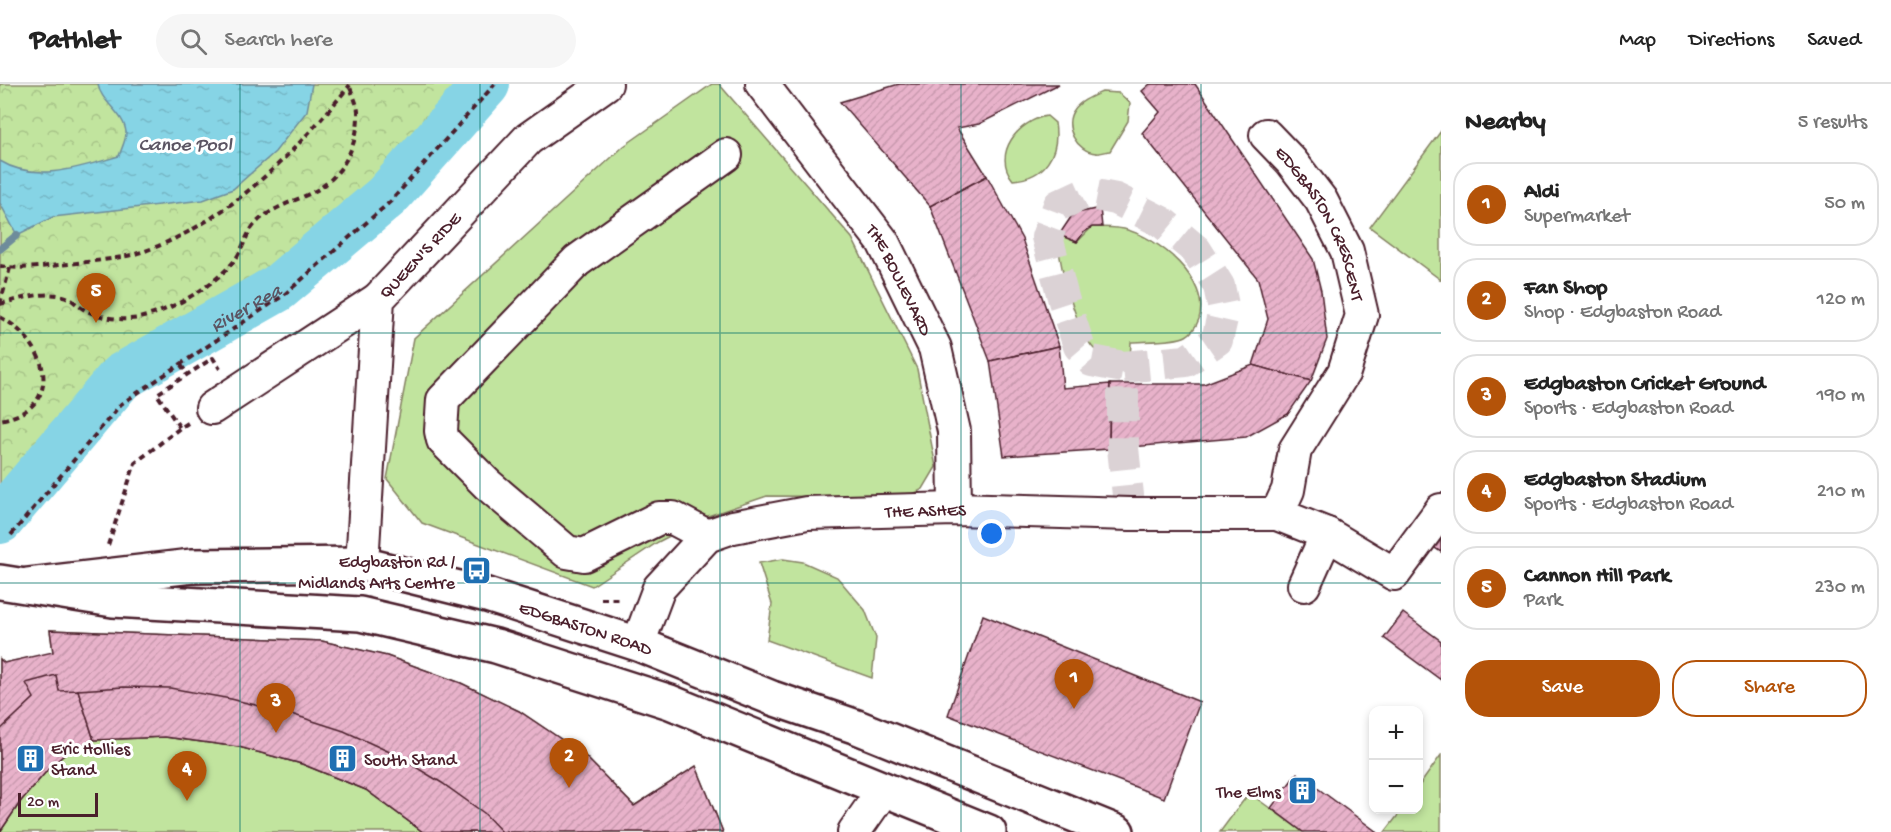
<!DOCTYPE html>
<html lang="en">
<head>
<meta charset="utf-8">
<style>
	body { margin:0; font-family:"Gochi Hand",sans-serif; background:#f6f6f6; color:#222 }
	.controls { position:absolute; right:18px; bottom:18px; display:grid; overflow:hidden; border-radius:12px; box-shadow:0 3px 9px #0003 }
	.controls button { width:54px; height:54px; display:grid; place-items:center; padding:0; border:0; border-bottom:2px solid #e0e0e0; background:#fff; color:#222; font:30px sans-serif }
	.scale { position:absolute; left:18px; bottom:15px; width:80px; box-sizing:border-box; padding-left:6px; border:3px solid #4a1f2b; border-top:0; font-size:16px; line-height:21px; white-space:nowrap; color:#4a1f2b; -webkit-text-stroke:4px #fff; paint-order:stroke }
	.you { position:absolute; left:992px; top:450px; width:21px; height:21px; margin:-15px; border:4px solid #fff; border-radius:50%; background:#1a73e8; box-shadow:0 0 0 9px #1a73e833 }
	.badge { display:grid; place-items:center; width:39px; height:39px; border-radius:50%; background:#b45309; color:#fff; font-size:20px; font-weight:700 }
	.pin { position:absolute; translate:-50% -50px; filter:drop-shadow(0 2px 3px #0008) }
	.pin::after { content:''; position:absolute; top:32px; width:21px; height:18px; background:inherit; clip-path:polygon(0 0,100% 0,50% 100%) }
	.list { margin:0; padding:0; list-style:none }
	h2 { display:flex; justify-content:space-between; align-items:center; height:78px; margin:0; padding:0 24px; font-size:26px }
	h2 small { font-size:20px; font-weight:400; color:#767676 }
	.list li { display:grid; grid-template-columns:39px 1fr auto; gap:18px; align-items:center; box-sizing:border-box; height:84px; margin:0 12px 12px; padding:0 12px; border:2px solid #e0e0e0; border-radius:24px }
	.list b { display:block; font-size:22px; white-space:nowrap }
	.list p { margin:0; font-size:20px; white-space:nowrap; color:#767676 }
	.list em { font-size:20px; font-style:normal; color:#767676 }
	.actions { display:flex; gap:12px; padding:18px 24px }
	.actions a { flex:1; padding:14px 0; border:2px solid #b45309; border-radius:24px; text-align:center; font-size:21px; color:#b45309 }
	.actions .main { background:#b45309; color:#fff }
	.icon { flex:none; width:33px; height:33px; fill:none; stroke:currentColor; stroke-width:2; stroke-linecap:round; stroke-linejoin:round }
	.map { position:relative; flex:none; width:1441px; height:748px; overflow:hidden }
	header { display:flex; align-items:center; gap:36px; box-sizing:border-box; height:84px; padding:0 30px; background:#fff; border-bottom:2px solid #e0e0e0 }
	header strong { font-size:28px }
	nav { display:flex; gap:33px; margin-inline-start:auto; font-size:21px }
	.search { width:420px; height:54px; background:#f6f6f6; display:flex; align-items:center; gap:15px; box-sizing:border-box; padding:0 21px; border-radius:33px; color:#767676; font-size:22px }
	main { display:flex }
	aside { flex:1; background:#fff }
	.map>svg:first-child { display:block }
	.grass { fill:#c1e49e; stroke:#868264; stroke-width:1.5 }
	.park { fill:url(#park-crowns); stroke:#868264; stroke-width:1.5 }
	.water { fill:url(#water-ripples); stroke:#6e8c9b; stroke-width:1.5 }
	.lines { fill:none; stroke-linecap:round; stroke-linejoin:round }
	.stream { stroke:#6e8c9b; stroke-width:8 }
	.river { stroke:#86d4e5; stroke-width:48 }
	.building { fill:url(#building-hatch); stroke:#4a1f2b; stroke-width:1.5 }
	.minor-tunnel { stroke:#dbd2d5; stroke-width:32; stroke-dasharray:32 16; stroke-linecap:butt }
	.minor-casing { stroke:#4a1f2b; stroke-width:36 }
	.major-casing { stroke:#4a1f2b; stroke-width:38 }
	.path { stroke:#4a1f2b; stroke-width:4; stroke-dasharray:6 4.5; stroke-linecap:butt }
	.minor { stroke:#fff; stroke-width:32 }
	.major { stroke:#fff; stroke-width:33 }
	.grid { fill:none; stroke:#0f766e; stroke-width:1.5; stroke-opacity:0.55 }
	.labels { text-anchor:middle; stroke-width:6; stroke-linejoin:round; paint-order:stroke }
	.street-label { font-size:18px; fill:#4a1f2b; stroke:#fff }
	.poi-label { font-size:18px; fill:#4a1f2b; stroke:#fff; text-anchor:end }
	.water-label { font-size:20px; font-style:italic; fill:#5c5563; stroke:#fff }
</style>
</head>
<body>
<header>
<strong>Pathlet</strong>
<div class="search"><svg class="icon" aria-label="search" viewBox="0 0 24 24"><circle cx="10" cy="10" r="6"/><path d="M15 15l6 6"/></svg>Search here</div>
<nav><a>Map</a><a>Directions</a><a>Saved</a></nav>
</header>
<main>
<div class="map">
<svg width="1441" height="748" viewBox="0 0 1441 748">
	<defs>
		<pattern id="park-crowns" width="20" height="18" patternUnits="userSpaceOnUse" patternTransform="scale(1.5)"><rect width="20" height="18" fill="#c1e49e"/><path d="M2 6a3 3 0 1 1 6 0M12 15a3 3 0 1 1 6 0" fill="none" stroke="#a7c388"/></pattern>
		<pattern id="water-ripples" width="26" height="14" patternUnits="userSpaceOnUse" patternTransform="scale(1.5)"><rect width="26" height="14" fill="#86d4e5"/><path d="M2 4q2-2 4 0t4 0M15 11q2-2 4 0t4 0" fill="none" stroke="#75b6c5"/></pattern>
		<pattern id="building-hatch" width="6" height="6" patternUnits="userSpaceOnUse" patternTransform="scale(1.5)"><rect width="6" height="6" fill="#e8b2ca"/><path d="M-1 1l2-2M0 6l6-6M5 7l2-2" fill="none" stroke="#c899ae"/></pattern>
	</defs>
	<rect width="100%" height="100%" fill="#fff"/>
	<filter id="ink" filterUnits="userSpaceOnUse"><feTurbulence type="fractalNoise" baseFrequency=".0167" numOctaves="2"/><feDisplacementMap in="SourceGraphic" scale="12" xChannelSelector="R" yChannelSelector="G"/><feConvolveMatrix kernelMatrix="1 2 1 2 8 2 1 2 1" color-interpolation-filters="sRGB"/></filter>
	<g filter="url(#ink)">
		<g class="grass">
			<path d="M712,0H719L852,154L917,285L936,383L923,405L907,413L767,412L708,432L658,458L592,502L422,439L387,395L414,254L624,62Z"/>
			<path d="M1102,8L1119,9L1130,19L1128,37L1110,67C1106,67 1100,70 1096,69C1077,68 1062,42 1074,26C1080,17 1093,12 1102,8Z"/>
			<path d="M1047,32L1055,39C1060,70 1045,94 1013,96C991,70 1019,36 1047,32Z"/>
			<path d="M1441,47V196L1370,143Z"/>
			<path d="M1092,143C1102,143 1114,143 1124,145C1158,153 1211,196 1199,235C1196,243 1193,248 1186,252C1176,258 1144,257 1131,258L1130,276C1118,275 1103,275 1095,266C1077,248 1056,175 1059,151L1077,158Z"/>
			<path d="M783,475L803,478L837,493L865,526L876,554L872,594L767,556L772,520L759,479Z"/>
			<path d="M50,546L322,557L387,572L461,599L519,627L583,670L634,722L696,682L723,748H0V575L4,579L53,569Z"/>
			<path d="M1441,671V748H1385L1402,726H1418L1419,702Z"/>
			<path d="M1249,709L1303,748H1220Z"/>
		</g>
		<path class="park" d="M0,0H479L275,191L109,288L0,417Z"/>
		<path class="water" d="M98,0H312L307,27L275,68L233,105L203,116L53,133L17,151L0,119V77C36,99 81,83 119,72C121,66 126,56 126,49C125,29 100,18 98,0Z"/>
		<g class="lines">
			<path class="stream" d="M0,165L17,151"/>
			<path class="river" id="s1" d="M0,436L121,293L278,204L387,112L486,0"/>
		</g>
		<g class="building">
			<path d="M899,0H1059L979,40L957,44L987,92L930,122L840,18Z"/>
			<path d="M1150,0H1195L1313,175L1321,207L1327,255L1311,297L1253,281L1268,235L1258,195L1142,49L1160,28L1142,7Z"/>
			<path d="M987,92L1022,155L1059,262L990,277L930,122Z"/>
			<path d="M1100,124L1102,143H1092L1084,148L1077,158L1059,151L1073,130Z"/>
			<path d="M1059,262L1063,304L1110,300L1109,365L1004,372L990,277Z"/>
			<path d="M1253,281L1311,297L1288,330L1246,353L1109,365L1110,300H1204Z"/>
			<path d="M1441,450V468L1432,462Z"/>
			<path d="M1403,529L1441,557V596L1384,554Z"/>
			<path d="M983,531L1200,618L1164,714L948,631Z"/>
			<path d="M50,546L322,557L387,572L461,599L519,627L583,670L634,722L696,682L723,748H423L366,706L302,680L239,663L165,653L94,656L70,666L51,682L21,717L0,748V575L4,579L53,568Z"/>
			<path d="M56,591L59,607L78,606L94,656L70,666L51,682L21,717L0,748V646L34,614L26,599Z"/>
			<path d="M124,603L170,604L231,615L288,629L344,647L394,670L442,699L484,729L502,748H423L366,706L302,680L239,663L165,653L94,656L78,606Z"/>
			<path d="M1297,689L1377,748H1303L1271,724Z"/>
		</g>
		<g class="lines">
			<path class="minor-tunnel" d="M1123,283L1092,277L1079,262L1064,217L1047,153L1059,121L1085,109L1116,115L1162,138L1196,166L1219,202L1224,226L1217,256L1186,277L1123,283V364L1130,430"/>
			<defs>
				<g id="minor">
					<path id="s2" d="M762,0L883,158L935,264L954,347L955,425"/>
					<path id="s3" d="M1266,51L1291,77L1321,116L1347,167L1362,231L1344,288L1295,366L1288,406L1277,430"/>
					<path d="M212,324L378,215"/>
					<path d="M707,452L673,434H659L584,471L567,468L487,400L443,356L441,347L443,316L577,177L726,71"/>
					<path id="s4" d="M362,480L378,215L528,55L606,0"/>
					<path d="M1304,501L1327,450"/>
					<path id="s5" d="M638,560L659,504L707,452L733,443L807,429L955,425L1130,430H1277L1327,450L1394,490L1441,426"/>
					<path d="M854,748L884,705"/>
				</g>
				<g id="major">
					<path d="M0,498L113,516L360,530L496,562L670,618L989,748"/>
					<path id="s6" d="M28,501L192,482L362,480L487,511L638,560L772,614L857,643L1117,748"/>
				</g>
			</defs>
			<use href="#minor" class="minor-casing"/>
			<use href="#major" class="major-casing"/>
			<g class="path">
				<path d="M0,182C22,186 47,182 69,180C94,177 121,175 145,167C230,137 295,68 350,1"/>
				<path d="M0,220C20,215 42,207 63,212C72,214 77,222 85,226C100,234 123,237 139,234C171,227 214,202 235,176C243,165 246,150 255,140C271,123 294,118 315,107C343,92 359,59 358,27C357,19 352,9 349,1"/>
				<path d="M0,220L10,184"/>
				<path d="M0,233C47,257 68,324 0,336"/>
				<path d="M181,281L188,291"/>
				<path d="M188,339L180,344L157,310L213,274L220,285"/>
				<path d="M11,451L121,320L284,211L391,117L495,0"/>
				<path d="M108,461L135,379L180,344"/>
				<path d="M601,515H622"/>
			</g>
			<use href="#minor" class="minor"/>
			<use href="#major" class="major"/>
		</g>
	</g>
	<path class="grid" d="M240,0V748M480,0V748M720,0V748M961,0V748M1201,0V748M0,249H1441M0,499H1441"/>
	<defs>
		<symbol id="bus-square" viewBox="-11 -11 22 22"><rect x="-9" y="-9" width="18" height="18" rx="4" fill="#1f6fb2" stroke="#fff"/><path d="M-5-6H5V4H4V6H2V4H-2V6H-4V4H-5ZM-3.5-4V0h7V-4ZM-3.5 1.2v1.5H-2V1.2ZM2 1.2v1.5H3.5V1.2Z" fill="#fff"/></symbol>
		<symbol id="building-square" viewBox="-11 -11 22 22"><rect x="-9" y="-9" width="18" height="18" rx="4" fill="#1f6fb2" stroke="#fff"/><path d="M-4-6H4V6H1V3H-1V6H-4ZM-2.5-4.3h1.7v1.8h-1.7ZM.8-4.3h1.7v1.8H.8ZM-2.5-1h1.7V.8h-1.7ZM.8-1h1.7V.8H.8Z" fill="#fff"/></symbol>
	</defs>
	<g fill-rule="evenodd">
		<use href="#bus-square" x="460" y="470" width="33" height="33"/>
		<use href="#building-square" x="14" y="658" width="33" height="33"/>
		<use href="#building-square" x="326" y="658" width="33" height="33"/>
		<use href="#building-square" x="1286" y="690" width="33" height="33"/>
	</g>
	<g class="labels">
		<g class="street-label">
			<text dy="6" stroke="none"><textPath href="#s3" startOffset="106">EDGBASTON CRESCENT</textPath></text>
			<text dy="6" stroke="none"><textPath href="#s4" startOffset="326">QUEEN'S RIDE</textPath></text>
			<text dy="6" stroke="none"><textPath href="#s2" startOffset="240">THE BOULEVARD</textPath></text>
			<text dy="6" stroke="none"><textPath href="#s5" startOffset="352">THE ASHES</textPath></text>
			<text dy="6" stroke="none"><textPath href="#s6" startOffset="568">EDGBASTON ROAD</textPath></text>
		</g>
		<g class="poi-label">
			<text x="455" y="483">Edgbaston Rd /<tspan x="455" dy="21">Midlands Arts Centre</tspan></text>
			<text x="51" y="670" text-anchor="start">Eric Hollies<tspan x="51" dy="21">Stand</tspan></text>
			<text x="364" y="681" text-anchor="start">South Stand</text>
			<text x="1281" y="713">The Elms</text>
		</g>
		<g class="water-label">
			<text x="185" y="66">Canoe Pool</text>
			<text dy="7" stroke="none"><textPath href="#s1" startOffset="330">River Rea</textPath></text>
		</g>
	</g>
</svg>
<div class="controls">
<button>+</button>
<button>−</button>
</div>
<div class="scale">20 m</div>
<div class="you"></div>
<div class="pin badge" style="left:1074px;top:625px">1</div>
<div class="pin badge" style="left:569px;top:704px">2</div>
<div class="pin badge" style="left:276px;top:649px">3</div>
<div class="pin badge" style="left:187px;top:717px">4</div>
<div class="pin badge" style="left:96px;top:239px">5</div>
</div>
<aside>
<h2>Nearby<small>5 results</small></h2>
<ul class="list">
<li><span class="badge">1</span><div><b>Aldi</b><p>Supermarket</p></div><em>50 m</em></li>
<li><span class="badge">2</span><div><b>Fan Shop</b><p>Shop · Edgbaston Road</p></div><em>120 m</em></li>
<li><span class="badge">3</span><div><b>Edgbaston Cricket Ground</b><p>Sports · Edgbaston Road</p></div><em>190 m</em></li>
<li><span class="badge">4</span><div><b>Edgbaston Stadium</b><p>Sports · Edgbaston Road</p></div><em>210 m</em></li>
<li><span class="badge">5</span><div><b>Cannon Hill Park</b><p>Park</p></div><em>230 m</em></li>
</ul>
<div class="actions"><a class="main">Save</a><a>Share</a></div>
</aside>
</main>
</body>
</html>
